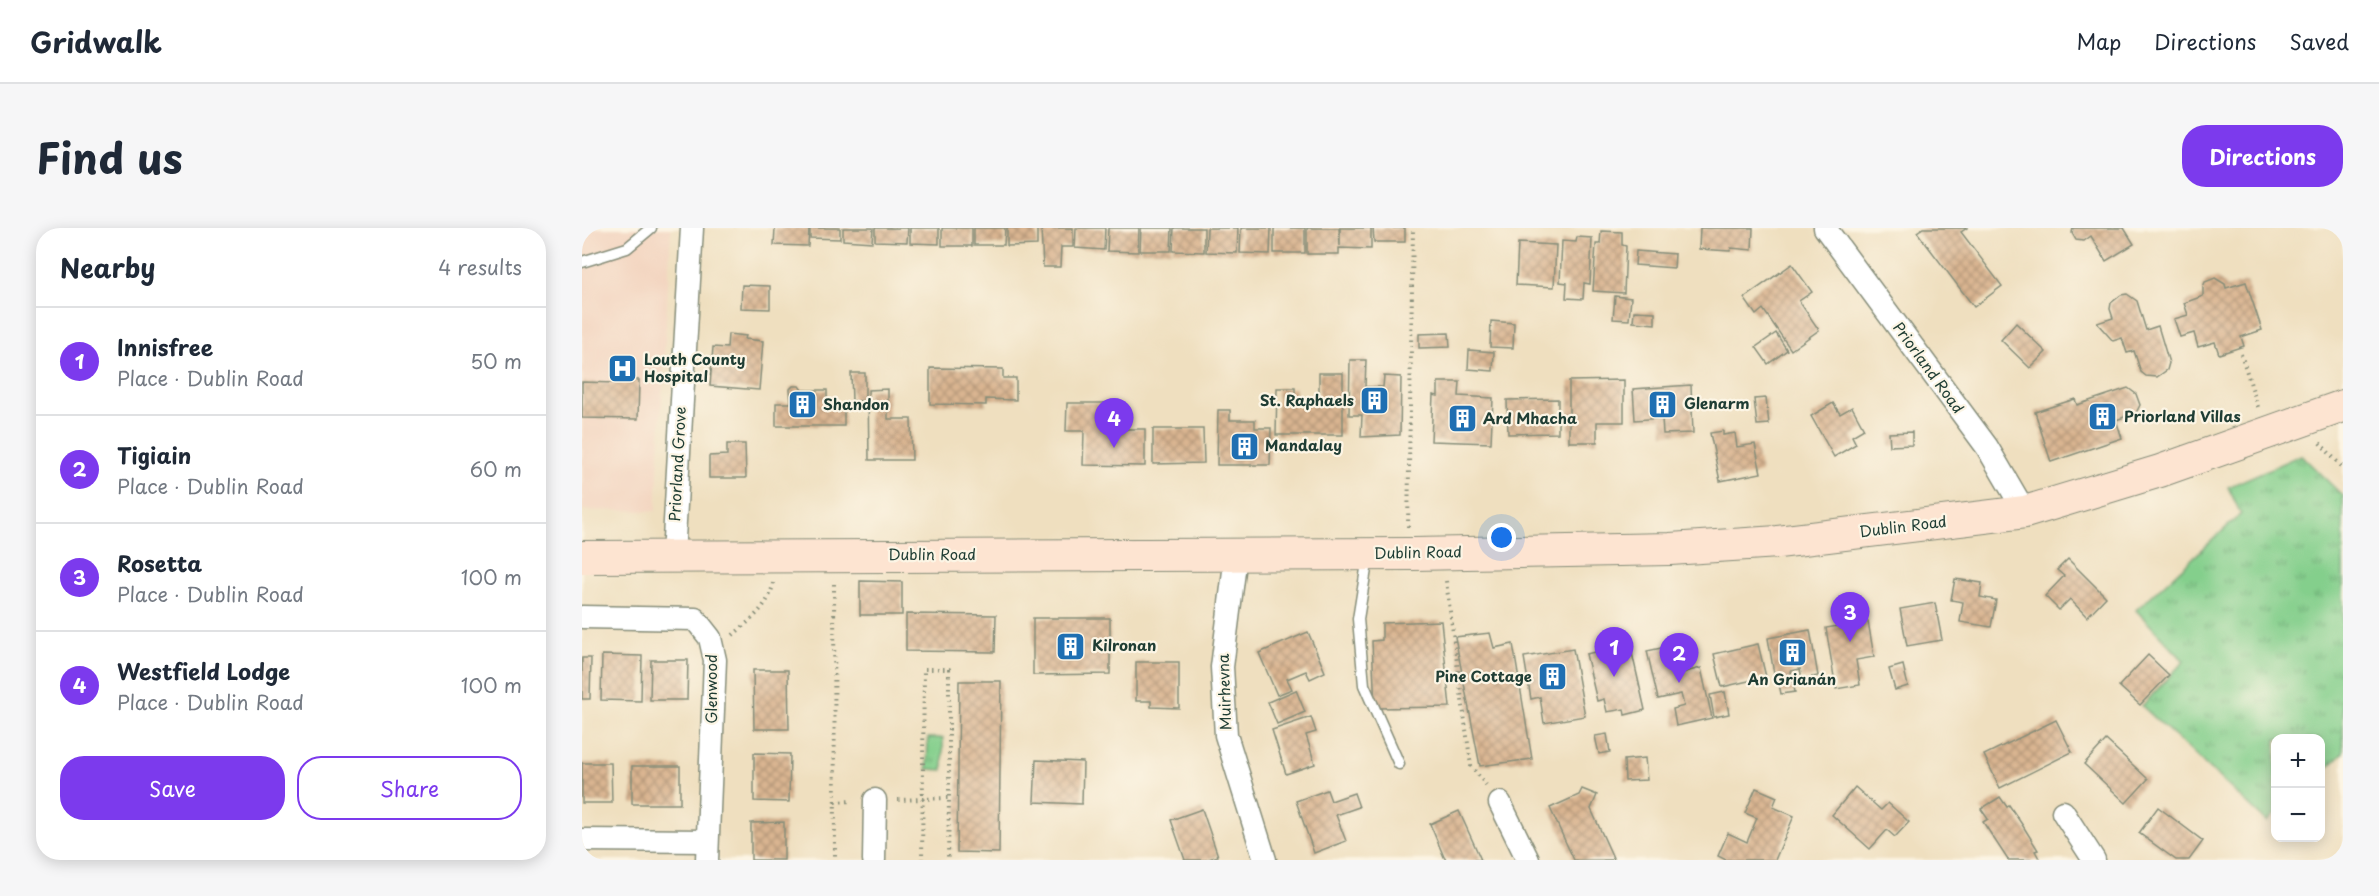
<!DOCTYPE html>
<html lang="en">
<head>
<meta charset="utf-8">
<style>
	body { margin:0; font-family:"Playpen Sans",sans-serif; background:#f6f6f7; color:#1f2937 }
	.controls { position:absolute; right:18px; bottom:18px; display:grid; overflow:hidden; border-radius:12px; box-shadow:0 3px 15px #0003 }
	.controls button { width:54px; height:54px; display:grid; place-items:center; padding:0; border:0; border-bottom:2px solid #e0e1e3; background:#fff; color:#1f2937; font:30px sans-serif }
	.you { position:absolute; left:920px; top:310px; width:21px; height:21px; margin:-15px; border:4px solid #fff; border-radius:50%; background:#1a73e8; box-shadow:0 0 0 9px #1a73e833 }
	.badge { display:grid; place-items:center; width:39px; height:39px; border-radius:50%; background:#7c3aed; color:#fff; font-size:20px; font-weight:700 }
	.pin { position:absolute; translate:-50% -50px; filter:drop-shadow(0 2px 3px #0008) }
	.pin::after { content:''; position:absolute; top:32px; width:21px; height:18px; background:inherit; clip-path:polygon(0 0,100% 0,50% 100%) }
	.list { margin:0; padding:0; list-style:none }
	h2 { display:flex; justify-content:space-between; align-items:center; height:78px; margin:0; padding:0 24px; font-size:26px }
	h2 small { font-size:20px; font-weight:400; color:#747a83 }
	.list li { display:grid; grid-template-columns:39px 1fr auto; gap:18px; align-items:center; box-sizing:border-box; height:108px; padding:0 24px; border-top:2px solid #e0e1e3 }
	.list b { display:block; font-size:22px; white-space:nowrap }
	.list p { margin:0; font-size:20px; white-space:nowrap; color:#747a83 }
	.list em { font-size:20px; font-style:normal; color:#747a83 }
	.actions { display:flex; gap:12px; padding:18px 24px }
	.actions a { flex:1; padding:14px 0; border:2px solid #7c3aed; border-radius:24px; text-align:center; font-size:21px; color:#7c3aed }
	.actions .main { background:#7c3aed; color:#fff }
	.map { position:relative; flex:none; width:1761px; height:632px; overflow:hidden; border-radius:24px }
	header { display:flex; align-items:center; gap:36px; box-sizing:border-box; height:84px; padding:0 30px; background:#fff; border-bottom:2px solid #e0e1e3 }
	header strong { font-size:28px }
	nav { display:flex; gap:33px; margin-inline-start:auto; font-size:21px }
	.intro { display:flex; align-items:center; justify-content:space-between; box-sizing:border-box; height:144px; padding:0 36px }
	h1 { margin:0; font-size:42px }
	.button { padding:15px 27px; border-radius:24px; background:#7c3aed; color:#fff; font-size:21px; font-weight:700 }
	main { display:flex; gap:36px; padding:0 36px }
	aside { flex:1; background:#fff; border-radius:24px; box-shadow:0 3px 15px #0003 }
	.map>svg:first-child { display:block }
	.built { fill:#f3d4bf }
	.grass { fill:url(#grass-tufts); stroke:#528660; stroke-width:1.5 }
	.building { fill:url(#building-cross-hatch) }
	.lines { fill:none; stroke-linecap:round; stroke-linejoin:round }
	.service-casing { stroke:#878e7a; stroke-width:13 }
	.minor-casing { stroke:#878e7a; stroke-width:25 }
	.secondary-casing { stroke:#878e7a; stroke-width:34 }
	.path { stroke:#878e7a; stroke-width:4; stroke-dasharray:1.5 4.5; stroke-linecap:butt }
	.service { stroke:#fff; stroke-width:10 }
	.minor { stroke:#fff; stroke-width:22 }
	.secondary { stroke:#fde4d1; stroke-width:32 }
	.labels { text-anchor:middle; stroke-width:4.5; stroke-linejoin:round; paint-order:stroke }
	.poi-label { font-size:15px; font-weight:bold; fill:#1f3d34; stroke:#fcf5e5; text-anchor:start }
	.street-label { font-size:15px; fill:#1f3d34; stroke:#fcf5e5 }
</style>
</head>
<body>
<header>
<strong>Gridwalk</strong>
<nav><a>Map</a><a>Directions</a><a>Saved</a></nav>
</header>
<div class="intro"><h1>Find us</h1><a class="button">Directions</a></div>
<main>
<aside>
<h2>Nearby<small>4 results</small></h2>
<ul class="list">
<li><span class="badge">1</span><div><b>Innisfree</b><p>Place · Dublin Road</p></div><em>50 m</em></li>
<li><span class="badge">2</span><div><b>Tigiain</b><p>Place · Dublin Road</p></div><em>60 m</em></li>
<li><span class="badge">3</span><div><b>Rosetta</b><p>Place · Dublin Road</p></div><em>100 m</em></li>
<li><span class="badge">4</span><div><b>Westfield Lodge</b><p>Place · Dublin Road</p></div><em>100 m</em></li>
</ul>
<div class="actions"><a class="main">Save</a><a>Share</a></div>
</aside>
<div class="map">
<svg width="1761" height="632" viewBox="0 0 1761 632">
	<defs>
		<pattern id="grass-tufts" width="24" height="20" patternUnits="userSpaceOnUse" patternTransform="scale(1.5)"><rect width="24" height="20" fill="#84cf8c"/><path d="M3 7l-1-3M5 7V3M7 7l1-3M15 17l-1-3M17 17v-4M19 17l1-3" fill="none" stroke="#6ba973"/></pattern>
		<pattern id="building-cross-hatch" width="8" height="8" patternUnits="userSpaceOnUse" patternTransform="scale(1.5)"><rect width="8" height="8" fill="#dab591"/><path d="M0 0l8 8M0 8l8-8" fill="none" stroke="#b09477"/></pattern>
	</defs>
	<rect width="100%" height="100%" fill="#fcf5e5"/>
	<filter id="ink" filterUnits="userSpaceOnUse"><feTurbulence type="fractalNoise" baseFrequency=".0167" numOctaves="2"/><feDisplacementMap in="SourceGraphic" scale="12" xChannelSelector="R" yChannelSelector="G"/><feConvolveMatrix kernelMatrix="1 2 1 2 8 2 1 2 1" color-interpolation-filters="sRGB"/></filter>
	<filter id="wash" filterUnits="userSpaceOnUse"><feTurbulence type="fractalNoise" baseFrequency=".008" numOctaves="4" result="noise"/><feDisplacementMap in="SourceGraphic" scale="24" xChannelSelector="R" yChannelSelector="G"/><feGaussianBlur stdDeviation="1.35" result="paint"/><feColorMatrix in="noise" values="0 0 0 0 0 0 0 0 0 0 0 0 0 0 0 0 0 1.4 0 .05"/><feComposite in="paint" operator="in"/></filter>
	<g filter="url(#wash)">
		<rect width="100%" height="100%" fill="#efdfbf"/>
		<path class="built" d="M0,0H89L74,283L0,282Z"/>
		<g class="grass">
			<path d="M1719,227L1761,268V525L1739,546L1738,511H1694L1693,586L1685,594L1560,478L1602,433L1554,382L1659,286L1646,259Z"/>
			<path d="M346,510H361V542L345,541Z"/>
		</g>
		<g id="blocks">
			<g class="building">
				<path d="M193,0H227L226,18L192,17Z"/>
				<path d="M228,0H258V11L228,10Z"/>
				<path d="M261,0H291L290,14L261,12Z"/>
				<path d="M293,0H326L325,14L293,13Z"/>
				<path d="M328,0H357V16L328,15Z"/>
				<rect x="360" y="0" width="30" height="18"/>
				<path d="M392,0H423L422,17H392Z"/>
				<path d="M425,0H455V17L425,18Z"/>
				<path d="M459,0H491V19H479L478,39H461Z"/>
				<path d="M494,0H523L522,22L493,20Z"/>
				<path d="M526,0H557L556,24L525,23Z"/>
				<path d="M559,0H590L589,23H558Z"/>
				<path d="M592,0H622V24L591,23Z"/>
				<path d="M625,0H656L655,25L624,24Z"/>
				<path d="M659,0H689L688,26L658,25Z"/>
				<rect x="692" y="0" width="31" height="25"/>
				<path d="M725,0H757L758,18V0H789V21L757,20V26H725Z"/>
				<path d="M791,0H823V14H792Z"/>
				<path d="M1118,0H1171L1170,22L1149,20L1148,23L1117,21Z"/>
				<path d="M1341,0H1385L1379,4L1420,58L1392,79L1335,4Z"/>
				<path d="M1491,0H1542L1552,16L1524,33L1509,8L1502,13L1494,12L1490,5Z"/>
				<path d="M1019,3L1040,4V17L1044,18L1042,65L1011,63L1014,16H1018Z"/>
				<path d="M995,9L1010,10L1008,56L1002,55L1001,71L984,70L985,55L978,54L980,13L994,14Z"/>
				<path d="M936,15L974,17L972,59L934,57Z"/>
				<path d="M1054,23L1093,26L1092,40L1053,37Z"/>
				<path d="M1210,36L1230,64L1217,73L1237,102L1209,122L1181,81L1174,87L1162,70Z"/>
				<path d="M1633,50L1643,56L1644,60L1664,54L1680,102L1659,109L1662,118L1637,126L1633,114L1616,119L1612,105L1598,109L1592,91L1606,87L1602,75L1621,68V59L1623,54Z"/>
				<path d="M160,57L188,58V81L159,80Z"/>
				<path d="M1545,66L1555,73L1564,102L1576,98L1587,135L1585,142L1575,149L1564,148L1559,144L1552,123L1545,125L1540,110L1531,113L1515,95L1531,90L1528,81L1529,75L1539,67Z"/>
				<path d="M1033,68L1049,70L1047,92L1031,91Z"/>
				<path d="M1052,83L1073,84V96L1051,94Z"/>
				<path d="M909,93L932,95L931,120L908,119Z"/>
				<path d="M1434,95L1464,124L1448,140L1419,112Z"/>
				<path d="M867,105L868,119L837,120V106Z"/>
				<path d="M1194,105L1205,122L1186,136L1174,119Z"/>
				<path d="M146,106L164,108L163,111L181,113L177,162L128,158L131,119L145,120Z"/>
				<path d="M887,122L912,124L911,143L886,141Z"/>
				<path d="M768,132H784L783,159H801L802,148L819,149L818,207L779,209L780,187H767Z"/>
				<path d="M348,140L421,141V150H434V172L404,171V177L348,176Z"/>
				<path d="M269,145H283V173H270Z"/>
				<path d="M737,145H761V207H694L695,160H713V173H737Z"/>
				<path d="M34,152H57L56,191L0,190V154L34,155Z"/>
				<path d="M1042,152V194H1015V214H987V153Z"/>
				<path d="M856,154H878L877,168L911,170L909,215L849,213L851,167L856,168Z"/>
				<path d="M1109,157L1111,205L1081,206L1080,190L1053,192L1051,161Z"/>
				<path d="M211,158H217L220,162H245V178H262V198H194V175H209L208,161Z"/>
				<path d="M1546,160L1554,166L1558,177L1554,185L1534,192L1540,210L1469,234L1453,184L1493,171L1495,177Z"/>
				<path d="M306,161V191H329L330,232H287L286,162Z"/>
				<path d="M1184,170L1187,196L1175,197L1172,171Z"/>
				<path d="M976,171V205L926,206L925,172Z"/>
				<path d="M485,175H524V186H533V201H563V238L501,237L502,203H484Z"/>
				<path d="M1251,175L1258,186L1270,179L1282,201L1270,208L1274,216L1252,229L1229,188Z"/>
				<path d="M636,182H648V192H673V200H689L688,237H635Z"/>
				<path d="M571,201H621L622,235L571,236Z"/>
				<path d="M1141,203V207L1153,205L1155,219L1173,216L1179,245L1138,253L1128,205Z"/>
				<path d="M1330,204V217L1308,218L1307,205Z"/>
				<path d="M145,216H163L164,250H127V228L145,227Z"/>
				<path d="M1486,331L1524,369L1505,389L1488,371L1477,382L1463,368L1482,348L1475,342Z"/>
				<path d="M1373,351L1400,355L1398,369L1414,372L1409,399L1378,394L1381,374L1369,372Z"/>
				<path d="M278,353L320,354V387H278Z"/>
				<path d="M1353,375L1360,412L1325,418L1318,381Z"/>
				<path d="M324,386L414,387L413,424L324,423Z"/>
				<path d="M451,390H528V446L451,447Z"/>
				<path d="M859,393L868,479L793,480L790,413L800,412V395Z"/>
				<path d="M1286,393L1292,429L1274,432L1278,457L1254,461L1244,400Z"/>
				<path d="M1228,402L1236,448L1220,451L1218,441L1209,443L1213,464L1199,466L1195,445L1192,446L1186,410Z"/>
				<path d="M726,404L743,444L728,451L724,443L705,451L710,461L695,467L677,425Z"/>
				<path d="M908,405L912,420L931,416L950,531L898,538L873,409Z"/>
				<path d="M1048,416L1063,482L1043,487L1042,481L1025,484L1022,471L1015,473L1004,426Z"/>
				<path d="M1098,416L1103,444L1119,440L1130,490L1094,498L1091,481L1102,478L1099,466L1076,471L1065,423Z"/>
				<path d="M1176,416L1184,449L1140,459L1132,426Z"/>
				<path d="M991,421L1003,488L962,495L958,469L949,471L942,429Z"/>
				<path d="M20,427L60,428L59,473L19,472Z"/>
				<path d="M1566,427L1587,447L1558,477L1537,458Z"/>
				<path d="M0,430H9L8,471H0Z"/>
				<path d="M69,432H106L105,472H68Z"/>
				<path d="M554,434H597V480L569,479V473H554Z"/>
				<path d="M1321,437L1326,458L1313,462L1307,441Z"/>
				<path d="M171,442H206L207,501H172Z"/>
				<path d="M377,453H419L417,625L375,624Z"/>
				<path d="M714,462L723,484L695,496L686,474Z"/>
				<path d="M1143,464L1147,486L1132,489L1128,467Z"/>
				<path d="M729,489L734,504L724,507L733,536L704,546L690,502Z"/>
				<path d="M1474,492L1490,524L1418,560L1402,527Z"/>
				<path d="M1025,506L1028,524L1017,526L1013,508Z"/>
				<path d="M1524,512L1566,551L1544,575L1502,536Z"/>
				<path d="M172,525L208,526L207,574L172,573Z"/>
				<path d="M1063,530L1065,552L1043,553L1042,532Z"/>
				<path d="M454,532L501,534L500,576L452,574Z"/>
				<path d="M0,535H29L30,575H0Z"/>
				<rect x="50" y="538" width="48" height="38"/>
				<path d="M1273,559L1299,582L1306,575L1327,594L1313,609L1305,602L1288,621L1250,587Z"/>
				<path d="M1174,560L1195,569L1191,579L1212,588L1193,632H1144L1136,628L1146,605L1165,614L1175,590L1163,585Z"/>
				<path d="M1000,561L1015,567L1009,581L1032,632H992L984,615L968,580L997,567Z"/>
				<path d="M745,562L749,573L772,565L777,579L754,587L764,613L732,625L714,573Z"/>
				<path d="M1418,569L1425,579L1427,577L1441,598L1456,622L1453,623L1458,632H1426L1401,594L1406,591L1399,581Z"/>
				<path d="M1576,579L1621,613L1607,632H1594L1557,605Z"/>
				<path d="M620,581L636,628L624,632H603L589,592Z"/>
				<path d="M877,583L892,616L899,632H864L862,629L848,596Z"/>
				<path d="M202,594V632H169V595Z"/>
			</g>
		</g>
	</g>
	<g filter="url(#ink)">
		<use href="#blocks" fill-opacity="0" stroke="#878e7a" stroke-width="1.5"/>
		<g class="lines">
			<defs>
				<g id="service">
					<path d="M0,34L45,20L69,0"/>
					<path d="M786,329L776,391L782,457L817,536"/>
				</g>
				<g id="minor">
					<path d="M1243,0L1405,219L1443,284"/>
					<path d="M654,327L640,439L644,507L683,632"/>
					<path d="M91,328L110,0"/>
					<path d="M0,389L113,391L128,410L133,432L125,632"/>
					<path d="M918,575L946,632"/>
					<path d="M1481,584L1512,632"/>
					<path d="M0,612L125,613"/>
					<path d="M292,632L293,572"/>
				</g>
				<path id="secondary" d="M0,329L832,326L1088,321L1196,314L1443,284L1578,243L1761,178"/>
			</defs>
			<use href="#service" class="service-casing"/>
			<use href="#minor" class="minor-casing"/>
			<use href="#secondary" class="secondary-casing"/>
			<g class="path">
				<path d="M1659,126L1676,179"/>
				<path d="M1738,215L1761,240"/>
				<path d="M826,299L831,0"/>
				<path d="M864,353L889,538L904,557"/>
				<path d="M252,356L253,632"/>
				<path d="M151,407C167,393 188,378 191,355"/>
				<path d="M316,572L367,570L366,632"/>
				<path d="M253,574L269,573"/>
				<path d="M340,632L342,441H367V570"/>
			</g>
			<use href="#service" class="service"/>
			<use href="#minor" class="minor"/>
			<use href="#secondary" class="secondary"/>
		</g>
	</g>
	<defs>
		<symbol id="hospital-square" viewBox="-11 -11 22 22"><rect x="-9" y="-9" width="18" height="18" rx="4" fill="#1f6fb2" stroke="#fcf5e5"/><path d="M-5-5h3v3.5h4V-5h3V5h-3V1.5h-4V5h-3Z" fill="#fff"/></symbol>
		<symbol id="building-square" viewBox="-11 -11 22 22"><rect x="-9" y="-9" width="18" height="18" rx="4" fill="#1f6fb2" stroke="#fcf5e5"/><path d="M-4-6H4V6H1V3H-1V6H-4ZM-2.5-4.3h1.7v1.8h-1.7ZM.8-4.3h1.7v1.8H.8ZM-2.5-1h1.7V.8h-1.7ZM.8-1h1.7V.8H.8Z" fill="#fff"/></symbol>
	</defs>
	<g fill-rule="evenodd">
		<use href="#hospital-square" x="24" y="124" width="33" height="33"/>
		<use href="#building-square" x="776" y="156" width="33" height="33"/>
		<use href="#building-square" x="1064" y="160" width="33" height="33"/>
		<use href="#building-square" x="204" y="160" width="33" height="33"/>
		<use href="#building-square" x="1504" y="172" width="33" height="33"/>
		<use href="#building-square" x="864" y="174" width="33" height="33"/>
		<use href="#building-square" x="646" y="202" width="33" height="33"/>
		<use href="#building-square" x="472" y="402" width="33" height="33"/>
		<use href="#building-square" x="1194" y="408" width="33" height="33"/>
		<use href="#building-square" x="954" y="432" width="33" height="33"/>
	</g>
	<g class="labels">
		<g class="poi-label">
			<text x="62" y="137">Louth County<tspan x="62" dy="17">Hospital</tspan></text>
			<text x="772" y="178" text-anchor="end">St. Raphaels</text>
			<text x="1102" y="181">Glenarm</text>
			<text x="241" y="182">Shandon</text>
			<text x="1542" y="194">Priorland Villas</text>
			<text x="901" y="196">Ard Mhacha</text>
			<text x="683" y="223">Mandalay</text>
			<text x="510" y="423">Kilronan</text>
			<text x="950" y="454" text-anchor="end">Pine Cottage</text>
			<text x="1210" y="457" text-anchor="middle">An Grianán</text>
		</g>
		<g class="street-label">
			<text transform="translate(1346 140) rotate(54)" y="5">Priorland Road</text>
			<text transform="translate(96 236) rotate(-87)" y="5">Priorland Grove</text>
			<text transform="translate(1321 299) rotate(-7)" y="5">Dublin Road</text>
			<text transform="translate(836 325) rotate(-1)" y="5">Dublin Road</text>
			<text x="350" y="332">Dublin Road</text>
			<text transform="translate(130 461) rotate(-90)" y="5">Glenwood</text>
			<text transform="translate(643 464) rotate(-92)" y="5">Muirhevna</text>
		</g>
	</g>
</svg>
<div class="controls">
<button>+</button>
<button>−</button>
</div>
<div class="you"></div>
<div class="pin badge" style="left:1032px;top:449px">1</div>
<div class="pin badge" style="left:1097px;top:455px">2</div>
<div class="pin badge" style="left:1268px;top:414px">3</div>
<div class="pin badge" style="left:532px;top:220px">4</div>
</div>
</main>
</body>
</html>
